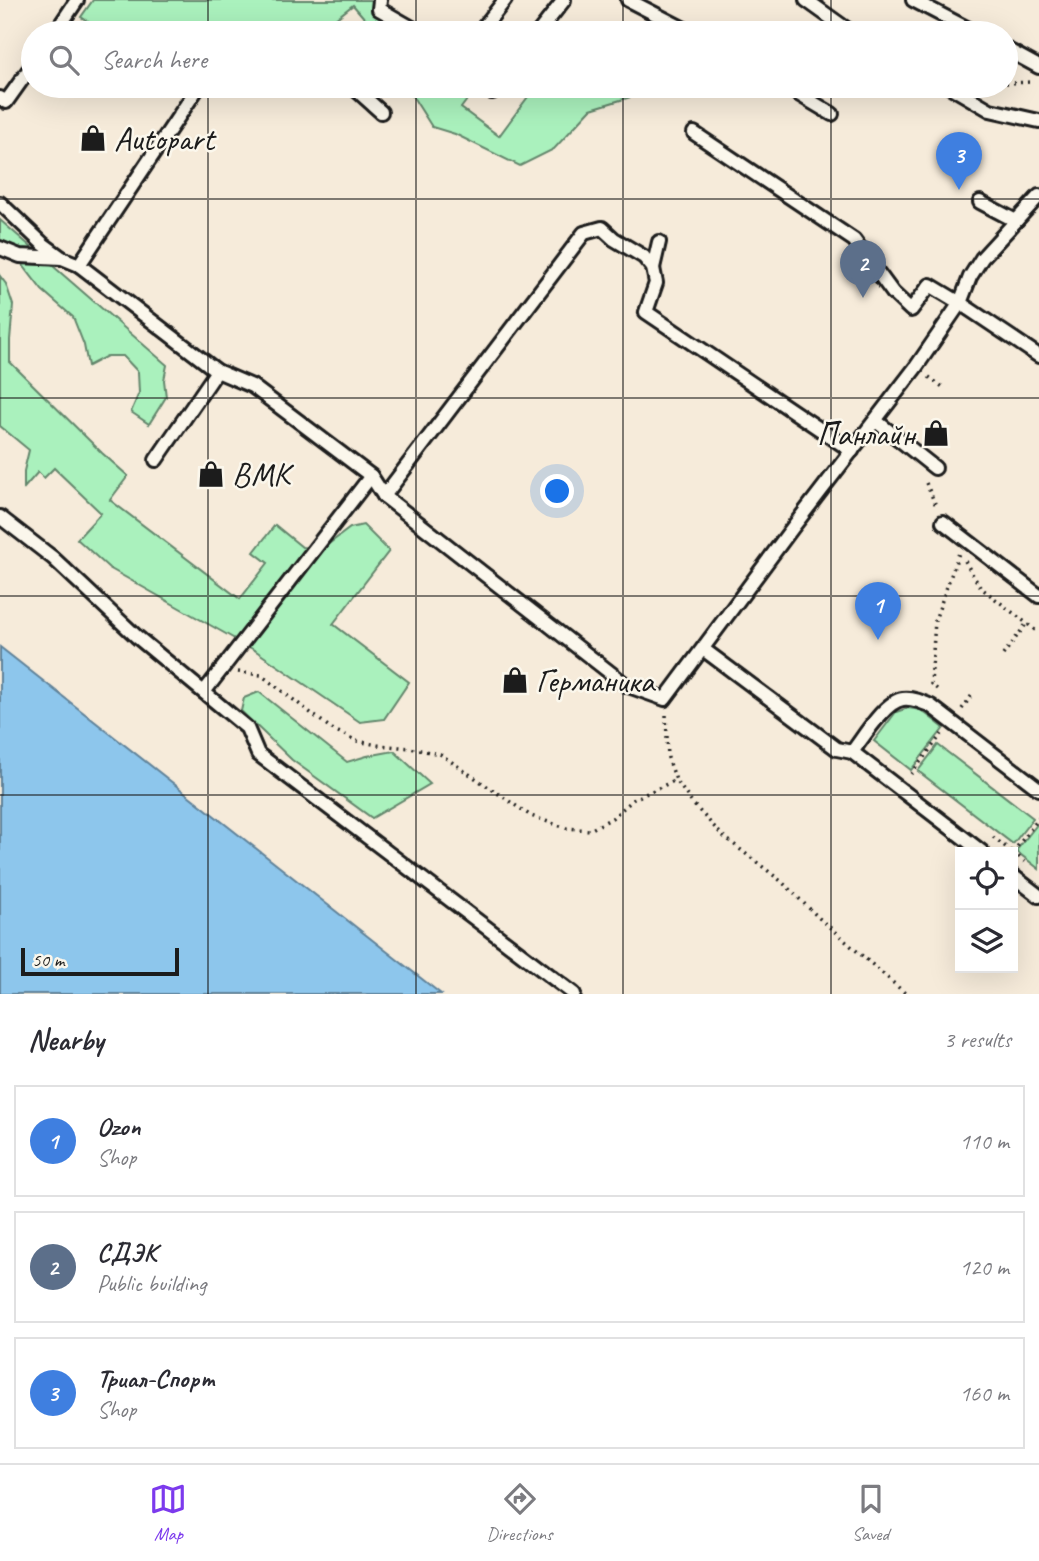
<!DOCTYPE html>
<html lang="en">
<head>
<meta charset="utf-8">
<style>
	body { margin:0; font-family:Caveat,sans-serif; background:#f2f2f3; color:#2b2b33 }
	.controls { position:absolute; right:21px; bottom:21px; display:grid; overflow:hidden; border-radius:0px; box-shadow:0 7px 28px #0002 }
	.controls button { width:63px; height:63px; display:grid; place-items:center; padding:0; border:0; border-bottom:2px solid #e1e1e2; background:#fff; color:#2b2b33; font:35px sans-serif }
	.scale { position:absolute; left:21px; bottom:18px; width:158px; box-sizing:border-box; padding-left:7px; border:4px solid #1c1c1c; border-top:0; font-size:19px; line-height:24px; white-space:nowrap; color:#1c1c1c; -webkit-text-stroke:5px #fbf7ec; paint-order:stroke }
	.you { position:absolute; left:558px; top:492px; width:24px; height:24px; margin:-18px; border:5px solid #fff; border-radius:50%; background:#1a73e8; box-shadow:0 0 0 10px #1a73e833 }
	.badge { display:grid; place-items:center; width:46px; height:46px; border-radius:50%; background:#7c3aed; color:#fff; font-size:23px; font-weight:700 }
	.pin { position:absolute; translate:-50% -58px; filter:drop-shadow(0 2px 4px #0008) }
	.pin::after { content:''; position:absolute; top:37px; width:24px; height:21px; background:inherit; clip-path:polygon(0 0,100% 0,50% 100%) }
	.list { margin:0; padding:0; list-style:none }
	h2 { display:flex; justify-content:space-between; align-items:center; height:91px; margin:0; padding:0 28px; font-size:30px }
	h2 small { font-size:23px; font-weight:400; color:#7c7c81 }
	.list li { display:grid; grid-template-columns:46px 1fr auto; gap:21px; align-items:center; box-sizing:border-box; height:112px; margin:0 14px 14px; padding:0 14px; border:2px solid #e1e1e2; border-radius:0px }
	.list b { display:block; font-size:26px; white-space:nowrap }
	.list p { margin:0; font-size:23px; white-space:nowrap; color:#7c7c81 }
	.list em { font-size:23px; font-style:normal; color:#7c7c81 }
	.icon { flex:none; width:38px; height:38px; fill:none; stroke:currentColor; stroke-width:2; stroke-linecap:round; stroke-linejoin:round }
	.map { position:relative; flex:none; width:1039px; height:994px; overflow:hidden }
	.search { position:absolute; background:#fff; box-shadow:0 7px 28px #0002; left:21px; right:21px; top:21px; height:77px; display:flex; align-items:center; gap:18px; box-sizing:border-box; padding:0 24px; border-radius:38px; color:#7c7c81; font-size:26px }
	.sheet { height:469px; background:#fff }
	nav { display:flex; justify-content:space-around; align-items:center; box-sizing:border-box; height:98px; border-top:2px solid #e1e1e2; background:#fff; font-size:19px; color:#7c7c81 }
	nav a { display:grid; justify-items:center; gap:4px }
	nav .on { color:#7c3aed }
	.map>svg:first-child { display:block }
	.green { fill:#aaf1bd; stroke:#63866c; stroke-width:2 }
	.water { fill:#8dc6ec; stroke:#608299; stroke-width:2 }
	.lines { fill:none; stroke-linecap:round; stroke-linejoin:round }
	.lane-casing { stroke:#1c1c1c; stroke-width:18 }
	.path { stroke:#1c1c1c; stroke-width:3.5; stroke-dasharray:2 5; stroke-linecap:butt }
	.lane { stroke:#fbf7ec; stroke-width:12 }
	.grid { fill:none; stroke:#1c1c1c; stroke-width:2; stroke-opacity:0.55 }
	.labels { text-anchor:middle; stroke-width:5; stroke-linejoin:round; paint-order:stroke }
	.poi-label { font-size:33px; fill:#1c1c1c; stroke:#fbf7ec; text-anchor:start }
</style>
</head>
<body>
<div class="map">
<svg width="1039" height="994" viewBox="0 0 1039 994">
	<rect width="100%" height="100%" fill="#f6ebda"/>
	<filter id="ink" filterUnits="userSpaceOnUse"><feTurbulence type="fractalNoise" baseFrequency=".0143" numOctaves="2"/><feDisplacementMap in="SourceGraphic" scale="14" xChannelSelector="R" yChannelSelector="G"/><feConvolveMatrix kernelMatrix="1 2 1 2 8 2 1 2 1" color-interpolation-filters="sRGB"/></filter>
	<g filter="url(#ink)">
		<g class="green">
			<path d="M93,0H383L386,19L402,33H377L353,5L325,27L309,33H123L113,26L92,24L81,17Z"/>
			<path d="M406,86H458L470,96L461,108L499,136L536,86H667L591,109L554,149L520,166L455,134L432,127Z"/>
			<path d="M0,220L167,365L164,380L166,397L149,424L131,412L139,393L138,372L123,356H107L88,366L84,345L73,317L42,290L12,251L0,241Z"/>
			<path d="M0,276L6,284L13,305L10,340V362L102,453L128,476L110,500L240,599L268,563L254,552L275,525L302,547L322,549L350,528L363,525L389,551L333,624L409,682L384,719L360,722L256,651L109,568L77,539L101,513L54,468L44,478L38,472L24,488V471L29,450L0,426Z"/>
			<path d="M259,692L347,762L367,756L394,751L430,784L372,818L292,760L241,711L244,698Z"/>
			<path d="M908,708L921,710L944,728L911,770L874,741L896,712Z"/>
			<path d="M938,745L1033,818L1013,844L918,771Z"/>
			<path d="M1039,822V869L1016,851Z"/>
		</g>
		<path class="water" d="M0,647L441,994H0Z"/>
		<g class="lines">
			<defs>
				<g id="lane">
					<path d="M380,0L379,9L421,33"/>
					<path d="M628,0L692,33"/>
					<path d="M806,0L852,33"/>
					<path d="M913,0L976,33"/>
					<path d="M55,33L77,0"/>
					<path d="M479,33L505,0"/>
					<path d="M538,33L564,0"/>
					<path d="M1006,49L1039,67"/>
					<path d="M352,86L381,112"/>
					<path d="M785,86L832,114"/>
					<path d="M949,86L990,110L1039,121"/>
					<path d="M492,92L496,86"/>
					<path d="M0,98L6,102L33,64"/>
					<path d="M694,133L854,240L893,293L911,310L930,285L960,303L1039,356"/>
					<path d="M980,202L1016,221"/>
					<path d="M0,203L43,244L62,258"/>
					<path d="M0,248L20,256L62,258L79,265L217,371L252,386L371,476L384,496L626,685L665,699L793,527L916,367L960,303L970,277L982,258L1039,196"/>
					<path d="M79,265L199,86"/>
					<path d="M653,268L659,242"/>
					<path d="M876,421L935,468"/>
					<path d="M156,460L217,371"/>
					<path d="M384,496L584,233L602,228L614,239L644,257L653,268L656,283L646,312L852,451"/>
					<path d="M0,517L53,558L136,636L247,728L258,754L574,994"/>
					<path d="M943,522L1039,596"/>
					<path d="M703,649L837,749L852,752L982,852"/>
					<path d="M204,692L371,476"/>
					<path d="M852,752C863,738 885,701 903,699C913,698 922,702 931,706L1039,789"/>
					<path d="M1013,876L1039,896"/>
				</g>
			</defs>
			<use href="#lane" class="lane-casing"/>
			<g class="path">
				<path d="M1006,83L1032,82"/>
				<path d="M929,377L944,388"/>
				<path d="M926,483L937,508"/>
				<path d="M965,561L980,587L1039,633"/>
				<path d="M1003,655L1027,623"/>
				<path d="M238,672L261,675L332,729L357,741L378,745L410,748L440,754L531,816L566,828L590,830L612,818L634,799L676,780"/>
				<path d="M937,689L931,684L935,620L959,553"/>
				<path d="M962,709L972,695"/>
				<path d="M666,715L668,758L676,780L692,803L723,836L781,881L819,918L906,994"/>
				<path d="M911,774L942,734"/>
				<path d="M993,837L1012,852"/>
				<path d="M1013,852L1039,818"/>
				<path d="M1013,852L1025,862"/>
			</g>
			<use href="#lane" class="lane"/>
		</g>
	</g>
	<path class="grid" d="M208,0V33M416,0V33M623,0V33M831,0V33M208,86V994M416,86V994M623,86V994M831,86V994M0,199H1039M0,398H1039M0,596H1039M0,795H1039"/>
	<defs>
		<symbol id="shop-bare" viewBox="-9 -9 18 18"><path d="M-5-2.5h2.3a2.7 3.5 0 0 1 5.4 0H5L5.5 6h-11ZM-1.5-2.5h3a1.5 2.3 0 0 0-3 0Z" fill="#1c1c1c" stroke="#fbf7ec" stroke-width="2.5" paint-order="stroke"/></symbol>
	</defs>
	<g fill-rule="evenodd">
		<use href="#shop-bare" x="74" y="119" width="38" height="38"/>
		<use href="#shop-bare" x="917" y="414" width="38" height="38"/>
		<use href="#shop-bare" x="192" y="455" width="38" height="38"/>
		<use href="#shop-bare" x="496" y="661" width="38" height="38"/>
	</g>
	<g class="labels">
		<g class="poi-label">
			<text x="114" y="150">Autopart</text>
			<text x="915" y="445" text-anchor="end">Панлайн</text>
			<text x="232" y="486">ВМК</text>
			<text x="536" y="692">Германика</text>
		</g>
	</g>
</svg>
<div class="controls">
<button><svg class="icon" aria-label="locate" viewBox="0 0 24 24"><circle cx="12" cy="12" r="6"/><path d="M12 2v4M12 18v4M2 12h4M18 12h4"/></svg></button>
<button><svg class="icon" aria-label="layers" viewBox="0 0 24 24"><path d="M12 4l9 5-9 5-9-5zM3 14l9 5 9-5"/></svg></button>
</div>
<div class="scale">50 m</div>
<div class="you"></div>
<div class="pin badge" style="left:878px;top:640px;background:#3f7fe0">1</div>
<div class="pin badge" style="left:863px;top:298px;background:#5c6f8a">2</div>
<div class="pin badge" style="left:959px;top:190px;background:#3f7fe0">3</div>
<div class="search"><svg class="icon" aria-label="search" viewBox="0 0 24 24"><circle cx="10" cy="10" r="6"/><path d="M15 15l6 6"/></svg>Search here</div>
</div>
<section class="sheet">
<h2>Nearby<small>3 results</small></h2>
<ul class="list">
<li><span class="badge" style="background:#3f7fe0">1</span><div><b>Ozon</b><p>Shop</p></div><em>110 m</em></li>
<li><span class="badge" style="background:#5c6f8a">2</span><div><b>СДЭК</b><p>Public building</p></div><em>120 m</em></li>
<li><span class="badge" style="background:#3f7fe0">3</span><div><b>Триал-Спорт</b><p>Shop</p></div><em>160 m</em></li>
</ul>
</section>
<nav>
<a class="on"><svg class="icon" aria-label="map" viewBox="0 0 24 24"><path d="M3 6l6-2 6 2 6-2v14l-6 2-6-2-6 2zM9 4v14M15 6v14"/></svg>Map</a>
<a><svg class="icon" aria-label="directions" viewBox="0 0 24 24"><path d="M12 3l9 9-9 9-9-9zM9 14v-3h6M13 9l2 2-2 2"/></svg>Directions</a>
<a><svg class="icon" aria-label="saved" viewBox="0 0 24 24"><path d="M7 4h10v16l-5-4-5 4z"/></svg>Saved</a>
</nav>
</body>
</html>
